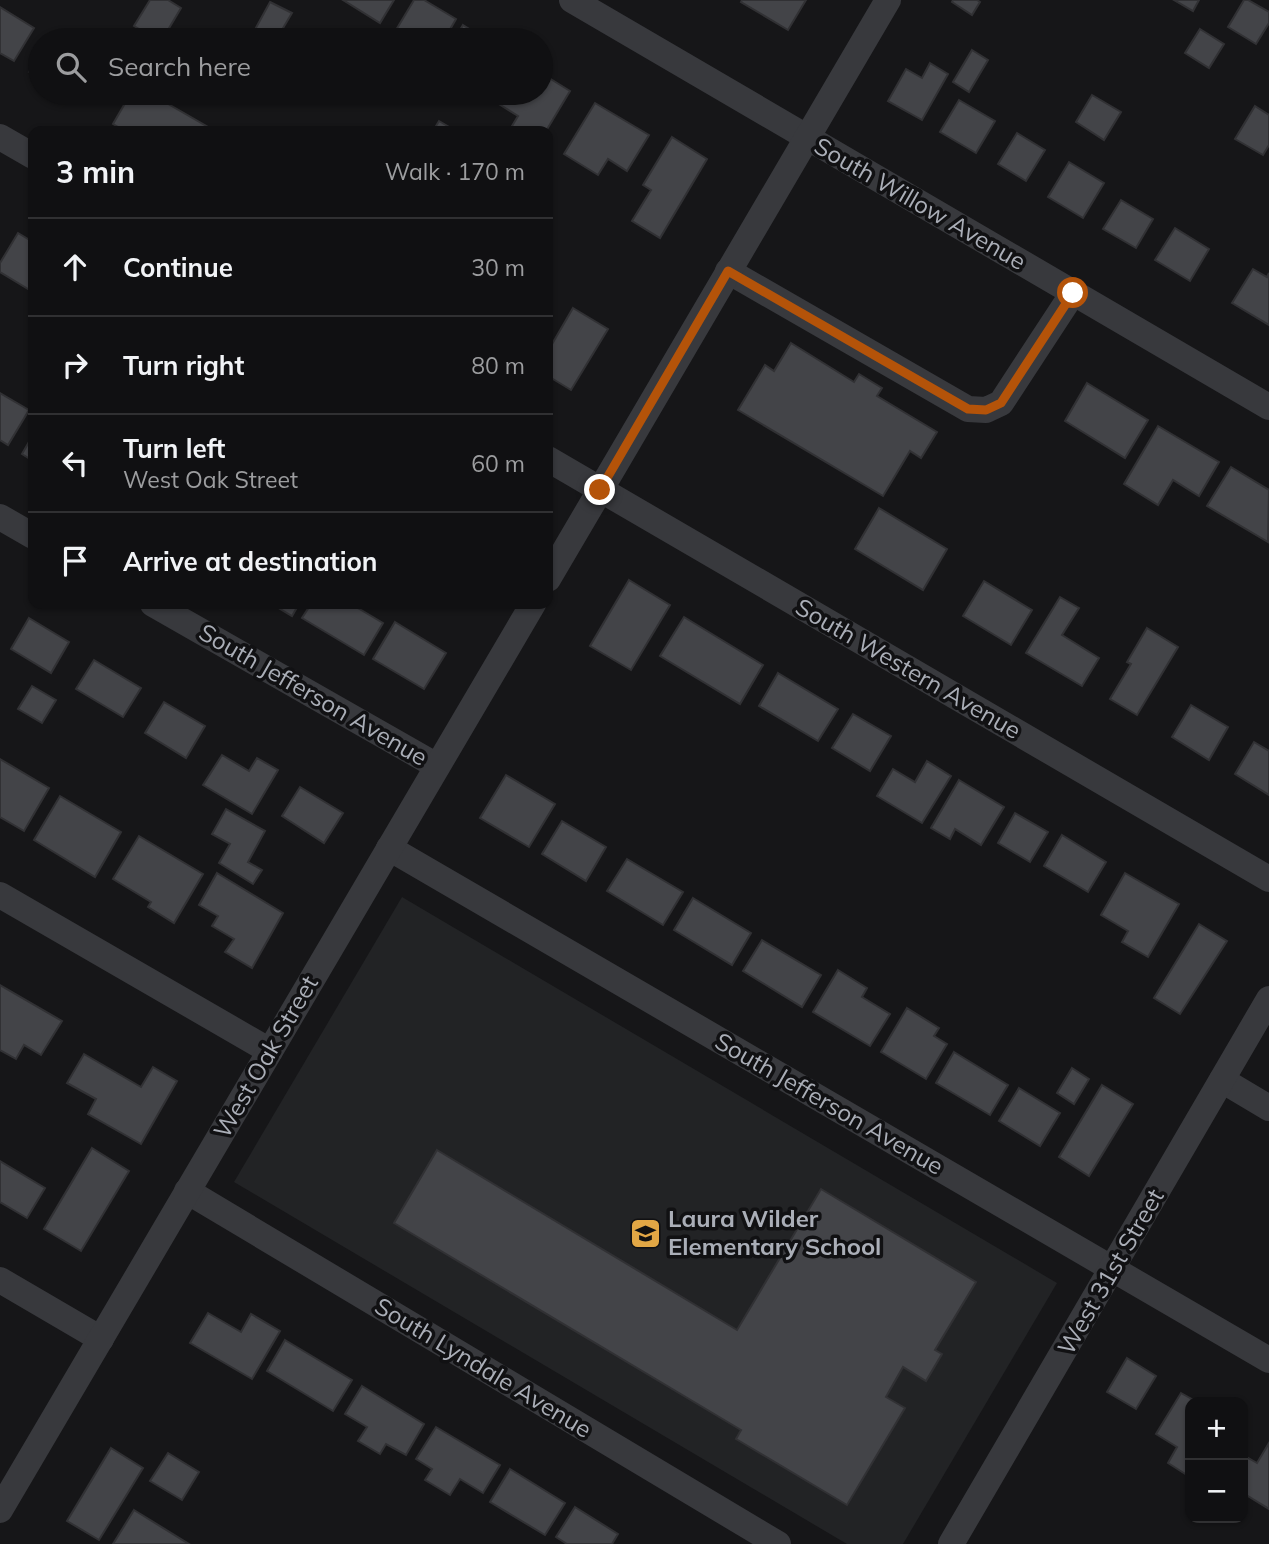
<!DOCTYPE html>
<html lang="en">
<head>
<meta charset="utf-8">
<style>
	body { margin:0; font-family:Mulish,sans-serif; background:#19191b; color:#f1f3f6 }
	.controls { position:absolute; right:21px; bottom:21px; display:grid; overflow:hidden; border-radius:14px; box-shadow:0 2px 5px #0004 }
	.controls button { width:63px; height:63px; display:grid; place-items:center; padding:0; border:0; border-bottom:2px solid #303032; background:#101012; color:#f1f3f6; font:35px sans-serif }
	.stop { position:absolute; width:21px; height:21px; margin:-16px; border:5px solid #b45309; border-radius:50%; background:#fff }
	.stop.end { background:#b45309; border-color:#fff; box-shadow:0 2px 7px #0008 }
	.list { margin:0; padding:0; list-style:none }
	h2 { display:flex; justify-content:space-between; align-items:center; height:91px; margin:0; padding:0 28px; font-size:30px }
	h2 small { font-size:23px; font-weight:400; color:#9c9d9f }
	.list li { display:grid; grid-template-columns:46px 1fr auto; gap:21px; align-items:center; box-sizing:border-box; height:98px; padding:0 28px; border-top:2px solid #303032 }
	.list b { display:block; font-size:26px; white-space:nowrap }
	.list p { margin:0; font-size:23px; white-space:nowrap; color:#9c9d9f }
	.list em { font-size:23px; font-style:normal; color:#9c9d9f }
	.icon { flex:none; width:38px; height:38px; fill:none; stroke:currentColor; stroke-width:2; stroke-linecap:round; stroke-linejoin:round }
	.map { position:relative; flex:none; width:1269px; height:1544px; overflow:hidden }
	.search { position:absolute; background:#101012; box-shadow:0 2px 5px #0004; left:28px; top:28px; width:525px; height:77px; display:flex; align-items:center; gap:18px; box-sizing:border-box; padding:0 24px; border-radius:38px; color:#9c9d9f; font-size:26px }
	.panel { position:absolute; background:#101012; box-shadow:0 2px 5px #0004; left:28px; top:126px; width:525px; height:483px; border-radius:14px }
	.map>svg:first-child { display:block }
	.built { fill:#222325 }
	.building { fill:#434448; stroke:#313134; stroke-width:2 }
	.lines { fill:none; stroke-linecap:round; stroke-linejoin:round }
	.minor { stroke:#38393d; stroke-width:26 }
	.route { stroke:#b45309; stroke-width:9 }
	.labels { text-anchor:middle; stroke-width:7; stroke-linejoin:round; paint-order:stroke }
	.street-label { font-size:24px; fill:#aaaeb7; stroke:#111113 }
	.poi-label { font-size:24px; font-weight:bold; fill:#aaaeb7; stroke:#111113; text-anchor:start }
</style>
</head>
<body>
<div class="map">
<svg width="1269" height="1544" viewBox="0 0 1269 1544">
	<rect width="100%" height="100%" fill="#161618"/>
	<path class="built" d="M402,897L1057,1283L903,1544H847L234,1182Z"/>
	<g class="building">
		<path d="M150,0H168L181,8L162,40H158L134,26Z"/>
		<path d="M343,0H394L380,23Z"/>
		<path d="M414,0H424L456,19L444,40H390Z"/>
		<path d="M742,0H806L788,30L741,2Z"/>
		<path d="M953,0H977L980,2L972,15L952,2Z"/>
		<path d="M1174,0H1199L1193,11Z"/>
		<path d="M1244,0H1248L1269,12V23L1256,44L1228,27Z"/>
		<path d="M270,2L292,13L276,40H262L252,35Z"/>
		<path d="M0,7L34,28L14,61L0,53Z"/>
		<path d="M463,25L487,40H454Z"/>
		<path d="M1200,29L1224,44L1209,68L1185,53Z"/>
		<path d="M972,50L988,60L969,92L953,82Z"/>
		<path d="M40,53V79L29,72Z"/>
		<path d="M930,63L948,74L922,120L888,101L906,69L922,78Z"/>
		<path d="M541,73L570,91L546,131H509L518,116L491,99L495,93H541Z"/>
		<path d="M131,93H149L215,131H125L113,124Z"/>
		<path d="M1092,95L1121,112L1104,140L1076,122Z"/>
		<path d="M959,100L995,121L976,153L940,132Z"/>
		<path d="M595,103L649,135L627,171L608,159L598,175L564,154Z"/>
		<path d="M1255,106L1269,115V145L1263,155L1235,139Z"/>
		<path d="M439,121L456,131H433Z"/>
		<path d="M1017,133L1045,150L1026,181L998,164Z"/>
		<path d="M672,137L707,159L660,238L632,221L651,190L643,185Z"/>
		<path d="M1069,162L1104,183L1083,218L1048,197Z"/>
		<path d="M1121,200L1153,219L1136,248L1103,229Z"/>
		<path d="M1175,228L1209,249L1190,281L1155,260Z"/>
		<path d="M18,233L33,242V292L0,272V263Z"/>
		<path d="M1253,269L1267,277L1269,273V325L1232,303Z"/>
		<path d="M573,308L608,329L571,390L548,376V351Z"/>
		<path d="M791,343L854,382L859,374L882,388L877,396L937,432L921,458L910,451L883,496L738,410L765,365L774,371Z"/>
		<path d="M1087,383L1148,420L1125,458L1065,421Z"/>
		<path d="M0,393L29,410L8,445L0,440Z"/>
		<path d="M1158,426L1219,462L1199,496L1173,480L1158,505L1124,484Z"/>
		<path d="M33,435V461L22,454Z"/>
		<path d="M1231,467L1269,490L1268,542L1207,506Z"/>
		<path d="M879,508L947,549L923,590L855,549Z"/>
		<path d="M629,580L670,605L631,670L590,646Z"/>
		<path d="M984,581L1032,610L1011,645L963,616Z"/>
		<path d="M1060,597L1079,608L1062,635L1099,658L1082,686L1026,653Z"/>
		<path d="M272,604H299L292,616Z"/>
		<path d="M311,604H351L383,623L364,655L302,618Z"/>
		<path d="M684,617L763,665L740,704L660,656Z"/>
		<path d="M29,618L69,642L51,673L11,649Z"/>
		<path d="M395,622L446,653L424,689L373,659Z"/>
		<path d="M1147,628L1178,647L1137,715L1110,699L1131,664L1127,662Z"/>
		<path d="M94,660L141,688L123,717L76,689Z"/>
		<path d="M778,673L838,709L818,741L759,706Z"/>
		<path d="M32,686L56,700L42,723L18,709Z"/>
		<path d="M164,702L205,726L186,758L145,733Z"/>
		<path d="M1191,705L1228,727L1209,760L1172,737Z"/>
		<path d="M853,714L891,736L870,771L832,748Z"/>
		<path d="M1254,742L1269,751V795L1235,774Z"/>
		<path d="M222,755L249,771L257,758L278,770L252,814L203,785Z"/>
		<path d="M0,759L49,788L24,831L0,817Z"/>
		<path d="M927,761L951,776L922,823L877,796L893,769L915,782Z"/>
		<path d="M506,775L555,804L529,847L480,818Z"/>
		<path d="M959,780L1004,807L981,845L955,829L950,839L931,828Z"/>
		<path d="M300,787L343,813L324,843L282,816Z"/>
		<path d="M60,796L121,832L95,877L34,840Z"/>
		<path d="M226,809L265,831L248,862L262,870L253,884L219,863L230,844L212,834Z"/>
		<path d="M1015,813L1048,832L1030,862L998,843Z"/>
		<path d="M562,821L606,847L586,881L542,854Z"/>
		<path d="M1062,835L1106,862L1088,892L1044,866Z"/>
		<path d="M139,836L203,874L174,923L148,907L151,902L113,879Z"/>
		<path d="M627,859L683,892L663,925L607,891Z"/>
		<path d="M217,873L283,913L252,968L225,952L234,939L212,926L218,916L199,905Z"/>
		<path d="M1125,873L1179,904L1148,957L1122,942L1128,931L1101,915Z"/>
		<path d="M693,898L751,933L732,965L674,930Z"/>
		<path d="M1199,924L1227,941L1180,1014L1154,998Z"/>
		<path d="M762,940L821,975L802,1007L743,971Z"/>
		<path d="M838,970L867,988L862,997L890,1014L870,1046L813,1012Z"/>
		<path d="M0,985L62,1021L41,1055L24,1045L16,1059L0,1050Z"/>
		<path d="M907,1008L939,1028L934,1036L947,1044L926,1079L881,1052Z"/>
		<path d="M954,1052L1008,1085L990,1115L936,1083Z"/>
		<path d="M84,1054L141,1087L153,1067L177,1081L141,1144L88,1114L96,1099L67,1083Z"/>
		<path d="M1072,1068L1089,1079L1074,1104L1057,1093Z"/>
		<path d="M1102,1085L1133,1104L1089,1176L1059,1157Z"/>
		<path d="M1019,1088L1060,1113L1040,1146L999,1121Z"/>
		<path d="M92,1148L129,1171L81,1251L44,1229Z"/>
		<path d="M437,1150L737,1330L821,1189L976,1282L935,1350L942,1354L926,1381L903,1367L886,1397L905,1408L847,1505L736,1439L741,1430L394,1223Z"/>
		<path d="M0,1161L45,1188L27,1218L0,1202Z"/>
		<path d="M208,1313L241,1332L251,1314L280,1331L252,1379L190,1343Z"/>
		<path d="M285,1340L352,1380L333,1411L267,1371Z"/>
		<path d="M1127,1358L1156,1376L1136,1409L1107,1392Z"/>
		<path d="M362,1386L424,1424L406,1455L386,1444L380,1454L358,1441L367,1427L345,1414Z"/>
		<path d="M1181,1393L1197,1402H1190V1477L1168,1463L1177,1447L1156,1434Z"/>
		<path d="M436,1427L500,1465L483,1493L460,1479L450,1495L425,1480L432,1469L416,1459Z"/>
		<path d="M1269,1443V1509L1243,1493V1455L1257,1463Z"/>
		<path d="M111,1448L143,1468L99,1540L67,1521Z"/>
		<path d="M168,1453L199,1472L182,1500L150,1481Z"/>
		<path d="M510,1469L565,1503L545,1535L490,1502Z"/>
		<path d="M575,1507L618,1534L612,1544H567L556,1537Z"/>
		<path d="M134,1510L189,1544H113Z"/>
	</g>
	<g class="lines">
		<g class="minor">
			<path d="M572,0L1269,407"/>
			<path d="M0,137L33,156"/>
			<path d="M728,271L968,409L986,410L1001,403L1073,293"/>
			<path d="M548,459L1269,879"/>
			<path d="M0,517L33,536"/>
			<path d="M548,579L888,0"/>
			<path d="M153,604L437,766"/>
			<path d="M389,848L1269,1360"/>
			<path d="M0,895L270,1051"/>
			<path d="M1222,1080L1269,1108"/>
			<path d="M187,1191L778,1544"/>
			<path d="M0,1280L101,1339"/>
			<path d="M0,1510L533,604"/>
			<path d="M951,1544L1269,999"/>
		</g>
	</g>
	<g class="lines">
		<path class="route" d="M600,490L728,271L968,409L986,410L1001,403L1073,293"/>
	</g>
	<defs>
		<symbol id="school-square" viewBox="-11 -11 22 22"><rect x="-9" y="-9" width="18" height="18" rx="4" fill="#e2a745" stroke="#111113"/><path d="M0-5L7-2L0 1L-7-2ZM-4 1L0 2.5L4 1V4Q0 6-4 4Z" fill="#111"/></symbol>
	</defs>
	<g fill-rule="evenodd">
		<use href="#school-square" x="628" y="1216" width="35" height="35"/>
	</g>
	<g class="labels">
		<g class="street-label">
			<text transform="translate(920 204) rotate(30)" y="8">South Willow Avenue</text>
			<text transform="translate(908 669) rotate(30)" y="8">South Western Avenue</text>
			<text transform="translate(313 695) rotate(30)" y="8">South Jefferson Avenue</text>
			<text transform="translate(266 1057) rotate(-60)" y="8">West Oak Street</text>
			<text transform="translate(829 1104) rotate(30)" y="8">South Jefferson Avenue</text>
			<text transform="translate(1111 1272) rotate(-60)" y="8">West 31st Street</text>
			<text transform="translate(483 1368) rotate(31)" y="8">South Lyndale Avenue</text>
		</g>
		<g class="poi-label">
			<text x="668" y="1227">Laura Wilder<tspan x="668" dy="28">Elementary School</tspan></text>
		</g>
	</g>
</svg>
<div class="controls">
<button>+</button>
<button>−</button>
</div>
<div class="stop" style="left:1073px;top:293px"></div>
<div class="stop end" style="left:600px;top:490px"></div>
<div class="search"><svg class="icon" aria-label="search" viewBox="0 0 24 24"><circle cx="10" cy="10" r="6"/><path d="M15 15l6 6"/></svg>Search here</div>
<section class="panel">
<h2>3 min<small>Walk · 170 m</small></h2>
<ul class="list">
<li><svg class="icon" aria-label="ahead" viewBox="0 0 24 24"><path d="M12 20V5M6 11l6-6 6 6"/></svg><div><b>Continue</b></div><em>30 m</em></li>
<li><svg class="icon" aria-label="right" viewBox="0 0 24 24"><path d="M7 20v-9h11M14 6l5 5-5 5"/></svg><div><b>Turn right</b></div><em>80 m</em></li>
<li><svg class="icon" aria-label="left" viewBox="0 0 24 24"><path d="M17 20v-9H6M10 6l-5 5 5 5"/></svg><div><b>Turn left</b><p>West Oak Street</p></div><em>60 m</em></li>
<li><svg class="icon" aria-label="arrive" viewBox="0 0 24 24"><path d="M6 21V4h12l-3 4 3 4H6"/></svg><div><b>Arrive at destination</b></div></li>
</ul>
</section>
</div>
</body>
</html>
